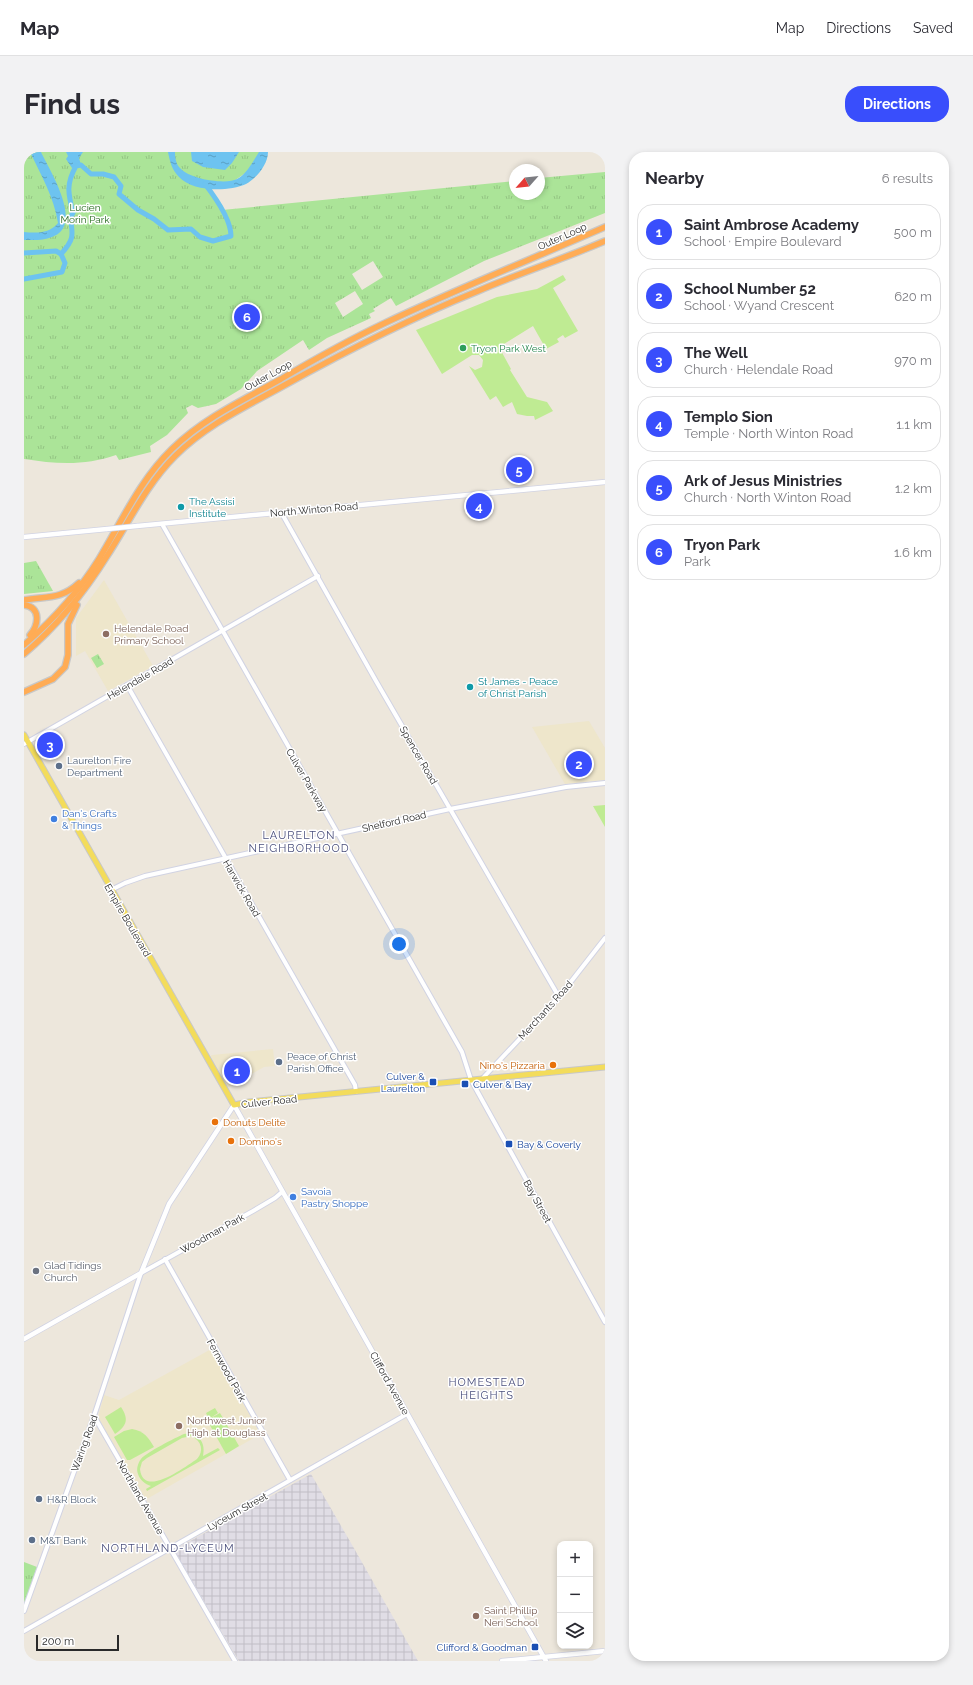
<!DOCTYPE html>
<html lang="en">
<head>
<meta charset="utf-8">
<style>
	body { margin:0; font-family:Raleway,sans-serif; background:#f2f2f3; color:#2b2b33 }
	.controls { position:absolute; right:12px; bottom:12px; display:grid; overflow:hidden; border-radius:8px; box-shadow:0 2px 6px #0003 }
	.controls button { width:36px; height:36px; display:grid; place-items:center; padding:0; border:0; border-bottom:1px solid #e1e1e2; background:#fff; color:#2b2b33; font:20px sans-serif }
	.compass { position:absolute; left:485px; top:12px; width:36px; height:36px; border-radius:50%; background:#fff; box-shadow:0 2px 6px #0003; rotate:243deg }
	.scale { position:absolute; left:12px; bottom:10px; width:83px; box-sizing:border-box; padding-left:4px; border:2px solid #2a2a2a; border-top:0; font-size:11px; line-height:14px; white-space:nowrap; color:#2a2a2a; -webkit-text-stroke:3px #fff; paint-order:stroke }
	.you { position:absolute; left:375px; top:792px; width:14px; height:14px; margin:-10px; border:3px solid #fff; border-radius:50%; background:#1a73e8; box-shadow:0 0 0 6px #1a73e833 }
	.badge { display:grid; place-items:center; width:26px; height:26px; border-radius:50%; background:#394efc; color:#fff; font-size:13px; font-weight:700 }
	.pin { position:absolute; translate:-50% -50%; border:2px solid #fff; box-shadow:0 1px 4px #0006 }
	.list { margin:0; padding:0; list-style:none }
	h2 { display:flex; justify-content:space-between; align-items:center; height:52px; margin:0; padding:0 16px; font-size:17px }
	h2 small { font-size:13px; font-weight:400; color:#7c7c81 }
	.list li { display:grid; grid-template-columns:26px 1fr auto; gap:12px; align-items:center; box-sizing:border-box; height:56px; margin:0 8px 8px; padding:0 8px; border:1px solid #e1e1e2; border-radius:16px }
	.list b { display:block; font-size:15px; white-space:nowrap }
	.list p { margin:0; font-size:13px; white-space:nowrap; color:#7c7c81 }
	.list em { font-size:13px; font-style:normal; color:#7c7c81 }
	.icon { flex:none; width:22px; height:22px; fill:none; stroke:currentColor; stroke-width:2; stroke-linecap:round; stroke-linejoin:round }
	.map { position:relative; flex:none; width:581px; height:1509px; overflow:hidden; border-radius:16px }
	header { display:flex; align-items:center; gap:24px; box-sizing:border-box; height:56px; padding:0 20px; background:#fff; border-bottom:1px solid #e1e1e2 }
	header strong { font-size:19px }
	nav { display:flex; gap:22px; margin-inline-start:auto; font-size:14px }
	.intro { display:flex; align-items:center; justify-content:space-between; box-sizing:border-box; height:96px; padding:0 24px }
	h1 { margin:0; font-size:28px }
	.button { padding:10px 18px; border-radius:16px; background:#394efc; color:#fff; font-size:14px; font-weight:700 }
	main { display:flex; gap:24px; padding:0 24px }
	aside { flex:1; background:#fff; border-radius:16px; box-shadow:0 2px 6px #0003 }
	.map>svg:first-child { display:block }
	.industrial { fill:url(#industrial-grid) }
	.education { fill:#eee6cb }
	.park { fill:url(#park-tufts); fill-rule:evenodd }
	.pitch { fill:#bfeb93; fill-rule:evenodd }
	.water { fill:url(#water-ripples) }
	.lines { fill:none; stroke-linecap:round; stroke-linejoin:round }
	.river { stroke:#6dc3f0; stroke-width:5 }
	.tertiary-casing { stroke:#d1d3e3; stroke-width:6 }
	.secondary-casing { stroke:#d1d3e3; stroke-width:6 }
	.primary-casing { stroke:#c8c8c8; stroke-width:7 }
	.motorway-casing { stroke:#c8c8c8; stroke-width:8 }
	.tertiary { stroke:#fff; stroke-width:4 }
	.secondary { stroke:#fff; stroke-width:4.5 }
	.primary { stroke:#f3dc5b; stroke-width:5 }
	.motorway { stroke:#ffac55; stroke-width:5.5 }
	.secondary-bridge-casing { stroke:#d1d3e3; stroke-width:6; stroke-linecap:butt }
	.secondary-bridge { stroke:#fff; stroke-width:4.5 }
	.leisure-dot { fill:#2e9e5b; stroke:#fff; stroke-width:1.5 }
	.culture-dot { fill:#0f9aa8; stroke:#fff; stroke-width:1.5 }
	.education-dot { fill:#8d6e63; stroke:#fff; stroke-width:1.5 }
	.service-dot { fill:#5c6f8a; stroke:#fff; stroke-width:1.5 }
	.shop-dot { fill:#3f7fe0; stroke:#fff; stroke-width:1.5 }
	.food-dot { fill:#e8710a; stroke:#fff; stroke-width:1.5 }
	.transit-dot { fill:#1a4fb4; stroke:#fff; stroke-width:1.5 }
	.worship-dot { fill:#6b7280; stroke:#fff; stroke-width:1.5 }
	.labels { text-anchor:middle; stroke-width:3; stroke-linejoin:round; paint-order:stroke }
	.park-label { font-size:10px; fill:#236919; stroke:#fff }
	.street-label { font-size:10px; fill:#2a2a2a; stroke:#fff }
	.leisure-label { font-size:10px; fill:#27864d; stroke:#fff; text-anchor:start }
	.culture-label { font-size:10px; fill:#0d838f; stroke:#fff; text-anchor:start }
	.education-label { font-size:10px; fill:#785e54; stroke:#fff; text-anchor:start }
	.service-label { font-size:10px; fill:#4e5e75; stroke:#fff; text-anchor:start }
	.shop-label { font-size:10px; fill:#366cbe; stroke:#fff; text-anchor:start }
	.food-label { font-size:10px; fill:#c56008; stroke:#fff; text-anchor:start }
	.transit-label { font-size:10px; fill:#164399; stroke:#fff; text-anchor:end }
	.worship-label { font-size:10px; fill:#5b616d; stroke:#fff; text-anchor:start }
	.neighbourhood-label { font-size:11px; letter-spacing:1px; fill:#4a4f7c; stroke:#fff }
</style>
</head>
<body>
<header>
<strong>Map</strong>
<nav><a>Map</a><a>Directions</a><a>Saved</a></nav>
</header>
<div class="intro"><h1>Find us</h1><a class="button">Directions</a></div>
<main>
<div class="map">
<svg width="581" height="1509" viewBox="0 0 581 1509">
	<defs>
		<pattern id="industrial-grid" width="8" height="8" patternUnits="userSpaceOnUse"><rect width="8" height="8" fill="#e0dde5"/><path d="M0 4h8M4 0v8" fill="none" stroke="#c0bec5"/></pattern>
		<pattern id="park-tufts" width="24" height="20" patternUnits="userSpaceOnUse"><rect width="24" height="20" fill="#abe498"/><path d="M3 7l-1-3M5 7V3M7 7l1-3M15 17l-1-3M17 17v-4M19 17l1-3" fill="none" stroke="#93c483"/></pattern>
		<pattern id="water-ripples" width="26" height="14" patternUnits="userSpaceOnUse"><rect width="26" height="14" fill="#6dc3f0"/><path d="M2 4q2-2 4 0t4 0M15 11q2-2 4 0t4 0" fill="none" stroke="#5a9fc3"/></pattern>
	</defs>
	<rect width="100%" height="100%" fill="#ede7dc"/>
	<path class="industrial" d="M287,1322L331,1398L394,1509H215L150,1398Z"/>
	<g class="education">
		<path d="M80,428L129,514L84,539L61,499L52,504V466Z"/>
		<path d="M565,569L581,596V628L541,632L508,575Z"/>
		<path d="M249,897L251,914L240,915L203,936L186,907V904L188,903Z"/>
		<path d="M189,1196L237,1282L121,1348L74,1266L80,1243L95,1248Z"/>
	</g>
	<g class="park">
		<path d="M0,0H238L233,13L207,31L181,33L198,58L491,29V42H515V26L581,20V61L460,109L372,154L367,146L349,157L351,159L345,162L347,166L303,186L285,198L279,188L233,219L217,237L192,252L174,256L168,253L162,256L164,261L143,283L126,294L127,300L95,308L92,303C61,314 32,312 0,307ZM349,109L359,125L338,138L328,122ZM331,139L339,152L319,165L311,151Z"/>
		<path d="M12,409L29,439L0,442V411Z"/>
		<path d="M74,502L80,512L73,516L67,506Z"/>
		<path d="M0,1410L13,1415L0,1453Z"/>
	</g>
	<g class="pitch">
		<path d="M539,123L542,128L529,136L554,179L541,186L539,183L533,187L535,190L522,197L509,174L475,195L487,217L486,218L503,245L523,250L529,259L511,268L510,264H503L493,262L488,250L479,255L472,244L466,248L445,214L451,218L458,215L459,208L455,203H448L418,222L392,178L473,145L513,137Z"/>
		<path d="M581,653V675L569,654Z"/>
		<path d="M97,1255C105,1267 103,1274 91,1282L81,1265Z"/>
		<path d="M191,1256L194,1261L185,1267L182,1261Z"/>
		<path d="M196,1261L215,1294L202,1302L183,1268Z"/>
		<path d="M108,1277C120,1279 124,1285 130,1295L106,1308H103L90,1285L100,1279Z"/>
		<path d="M160,1282C175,1280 182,1291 179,1304L194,1296L196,1298L123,1339L122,1337L127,1334C121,1332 116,1328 114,1322C112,1317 114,1311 117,1307C123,1300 151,1286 160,1282ZM167,1284C178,1289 180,1299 173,1307C161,1315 119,1347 116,1317L118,1310L123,1306L158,1286Z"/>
	</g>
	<g class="water">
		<path d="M6,0H17C26,19 61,74 28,85C19,89 9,88 0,88V80C12,81 25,82 34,71C30,45 17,23 6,0Z"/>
		<path d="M42,0H59L55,6L57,13L48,16L42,7L44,4Z"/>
		<path d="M144,0H151C151,6 152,13 157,17C166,27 202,33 213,27C223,22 229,9 235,0H244C244,12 233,26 222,32C204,40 169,40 155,25C148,18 146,10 144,0Z"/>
		<path d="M167,0H215L208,11L201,18L179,15L168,9Z"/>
	</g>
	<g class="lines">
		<g class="river">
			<path d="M0,101L32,99L37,102"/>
			<path d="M0,127L38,120L41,111L37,102C49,89 50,84 46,66L49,61C44,41 42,32 52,14L57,13L67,22H79L90,25L97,34L95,42L114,58L130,67L144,78L167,77L176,85L189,89L207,84C207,67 191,45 181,32"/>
		</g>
		<defs>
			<g id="tertiary">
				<path d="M257,360L352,529L535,845"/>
				<path d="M138,372L438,900L447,928L581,1170"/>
				<path d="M103,533L331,933L332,940"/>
				<path d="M0,592L294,424"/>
				<path d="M87,738L101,731L121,724L426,657L542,635L581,631"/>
				<path d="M458,927L535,845L581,786"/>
				<path d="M141,1107L266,1328"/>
				<path d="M70,1264L211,1509"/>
				<path d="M0,1459L70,1264L117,1121L229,1059L251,1046L258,1040"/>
				<path d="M0,1479L383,1262"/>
			</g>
			<g id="secondary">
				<path d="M113,374L581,330"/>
				<path d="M0,385L83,377"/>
				<path d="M0,1187L117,1121L145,1052L210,953L522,1509"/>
				<path d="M478,1509L581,1499"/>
			</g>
			<path id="primary" d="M0,583L210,953L225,950L581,915"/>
			<g id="motorway">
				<path d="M0,448C22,444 37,448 55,431"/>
				<path d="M0,453C17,455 15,473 6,483"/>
				<path d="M0,493C29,468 55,439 75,407C98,369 116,328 148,297C180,266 219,248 257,227C291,207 325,188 361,171C433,137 508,107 581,75"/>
				<path d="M0,502C33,474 60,441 83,404C105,370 122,333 151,304C182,273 221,255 259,234C322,199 387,166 454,139C496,121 539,107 581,89"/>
				<path d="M0,540L29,527L41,515L44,503V472L53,453"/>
			</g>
		</defs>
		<use href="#tertiary" class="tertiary-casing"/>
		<use href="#secondary" class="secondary-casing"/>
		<use href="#primary" class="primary-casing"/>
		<use href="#motorway" class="motorway-casing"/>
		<use href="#tertiary" class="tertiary"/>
		<use href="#secondary" class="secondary"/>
		<use href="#primary" class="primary"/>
		<use href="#motorway" class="motorway"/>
		<defs>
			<path id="secondary-bridge" d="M83,377L113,374"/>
		</defs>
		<use href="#secondary-bridge" class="secondary-bridge-casing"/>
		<use href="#secondary-bridge" class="secondary-bridge"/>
	</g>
	<circle class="leisure-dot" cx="439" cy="196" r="4"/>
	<g class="culture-dot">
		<circle cx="157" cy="355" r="4"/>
		<circle cx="446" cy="535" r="4"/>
	</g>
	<g class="education-dot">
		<circle cx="82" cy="482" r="4"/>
		<circle cx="155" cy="1274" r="4"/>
		<circle cx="452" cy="1464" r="4"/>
	</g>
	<g class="service-dot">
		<circle cx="35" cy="614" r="4"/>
		<circle cx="255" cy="910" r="4"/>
		<circle cx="15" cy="1347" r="4"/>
		<circle cx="8" cy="1388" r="4"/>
	</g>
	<g class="shop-dot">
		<circle cx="30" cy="667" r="4"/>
		<circle cx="269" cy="1045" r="4"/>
	</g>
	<g class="food-dot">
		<circle cx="529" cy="913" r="4"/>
		<circle cx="191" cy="970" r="4"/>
		<circle cx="207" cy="989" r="4"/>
	</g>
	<g class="transit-dot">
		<rect x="405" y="926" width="8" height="8" rx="2"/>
		<rect x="437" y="928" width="8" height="8" rx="2"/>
		<rect x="481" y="988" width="8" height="8" rx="2"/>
		<rect x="507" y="1491" width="8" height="8" rx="2"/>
	</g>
	<circle class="worship-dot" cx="12" cy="1119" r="4"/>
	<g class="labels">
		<g class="park-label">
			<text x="61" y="59">Lucien<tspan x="61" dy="12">Morin Park</tspan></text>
		</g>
		<g class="street-label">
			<text transform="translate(538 84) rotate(-24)" y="4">Outer Loop</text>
			<text transform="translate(244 223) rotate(-29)" y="4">Outer Loop</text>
			<text transform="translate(290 357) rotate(-5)" y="4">North Winton Road</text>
			<text transform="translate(116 526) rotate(-30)" y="4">Helendale Road</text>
			<text transform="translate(395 603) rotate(60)" y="4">Spencer Road</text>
			<text transform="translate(283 628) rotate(60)" y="4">Culver Parkway</text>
			<text transform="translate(370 669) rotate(-13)" y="4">Shelford Road</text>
			<text transform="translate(218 736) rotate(60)" y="4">Harwick Road</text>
			<text transform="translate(104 768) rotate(60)" y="4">Empire Boulevard</text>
			<text transform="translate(521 858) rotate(-48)" y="4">Merchants Road</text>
			<text transform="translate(245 949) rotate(-6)" y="4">Culver Road</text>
			<text transform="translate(514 1049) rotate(61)" y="4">Bay Street</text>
			<text transform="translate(188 1081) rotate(-29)" y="4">Woodman Park</text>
			<text transform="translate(203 1218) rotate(61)" y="4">Fernwood Park</text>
			<text transform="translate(366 1231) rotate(61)" y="4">Clifford Avenue</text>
			<text transform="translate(60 1291) rotate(-70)" y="4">Waring Road</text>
			<text transform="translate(117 1345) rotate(60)" y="4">Northland Avenue</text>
			<text transform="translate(213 1359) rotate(-29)" y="4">Lyceum Street</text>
		</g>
		<g class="leisure-label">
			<text x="447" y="200">Tryon Park West</text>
		</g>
		<g class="culture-label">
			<text x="165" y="353">The Assisi<tspan x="165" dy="12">Institute</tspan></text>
			<text x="454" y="533">St James - Peace<tspan x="454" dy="12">of Christ Parish</tspan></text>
		</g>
		<g class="education-label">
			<text x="90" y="480">Helendale Road<tspan x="90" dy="12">Primary School</tspan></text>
			<text x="163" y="1272">Northwest Junior<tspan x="163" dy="12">High at Douglass</tspan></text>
			<text x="460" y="1462">Saint Phillip<tspan x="460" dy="12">Neri School</tspan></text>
		</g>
		<g class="service-label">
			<text x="43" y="612">Laurelton Fire<tspan x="43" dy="12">Department</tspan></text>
			<text x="263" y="908">Peace of Christ<tspan x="263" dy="12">Parish Office</tspan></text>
			<text x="23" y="1351">H&amp;R Block</text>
			<text x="16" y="1392">M&amp;T Bank</text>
		</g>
		<g class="shop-label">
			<text x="38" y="665">Dan's Crafts<tspan x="38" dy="12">&amp; Things</tspan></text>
			<text x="277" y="1043">Savoia<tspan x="277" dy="12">Pastry Shoppe</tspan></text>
		</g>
		<g class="food-label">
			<text x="521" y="917" text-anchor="end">Nino's Pizzaria</text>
			<text x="199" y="974">Donuts Delite</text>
			<text x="215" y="993">Domino's</text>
		</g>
		<g class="transit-label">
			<text x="401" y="928">Culver &amp;<tspan x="401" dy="12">Laurelton</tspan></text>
			<text x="449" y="936" text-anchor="start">Culver &amp; Bay</text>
			<text x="493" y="996" text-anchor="start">Bay &amp; Coverly</text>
			<text x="503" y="1499">Clifford &amp; Goodman</text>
		</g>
		<g class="worship-label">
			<text x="20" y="1117">Glad Tidings<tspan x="20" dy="12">Church</tspan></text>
		</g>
		<g class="neighbourhood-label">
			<text x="275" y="687">LAURELTON<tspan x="275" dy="13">NEIGHBORHOOD</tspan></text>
			<text x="463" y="1234">HOMESTEAD<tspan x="463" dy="13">HEIGHTS</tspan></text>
			<text x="144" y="1400">NORTHLAND-LYCEUM</text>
		</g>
	</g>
</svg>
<div class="controls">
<button>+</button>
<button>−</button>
<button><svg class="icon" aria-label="layers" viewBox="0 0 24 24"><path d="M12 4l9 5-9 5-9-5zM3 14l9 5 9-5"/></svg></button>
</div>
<svg class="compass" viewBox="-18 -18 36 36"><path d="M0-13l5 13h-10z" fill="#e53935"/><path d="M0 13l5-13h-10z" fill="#7c7c81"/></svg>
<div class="scale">200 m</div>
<div class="you"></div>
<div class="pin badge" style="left:213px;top:919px">1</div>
<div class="pin badge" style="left:555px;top:612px">2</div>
<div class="pin badge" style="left:26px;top:593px">3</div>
<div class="pin badge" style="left:455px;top:354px">4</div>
<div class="pin badge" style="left:495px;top:318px">5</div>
<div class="pin badge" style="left:223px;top:165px">6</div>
</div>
<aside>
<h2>Nearby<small>6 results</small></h2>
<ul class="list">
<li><span class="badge">1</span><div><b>Saint Ambrose Academy</b><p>School · Empire Boulevard</p></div><em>500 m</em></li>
<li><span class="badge">2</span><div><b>School Number 52</b><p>School · Wyand Crescent</p></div><em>620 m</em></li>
<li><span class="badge">3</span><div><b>The Well</b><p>Church · Helendale Road</p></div><em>970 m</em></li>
<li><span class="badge">4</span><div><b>Templo Sion</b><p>Temple · North Winton Road</p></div><em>1.1 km</em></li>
<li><span class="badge">5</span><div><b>Ark of Jesus Ministries</b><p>Church · North Winton Road</p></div><em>1.2 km</em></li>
<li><span class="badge">6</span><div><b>Tryon Park</b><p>Park</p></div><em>1.6 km</em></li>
</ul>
</aside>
</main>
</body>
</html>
